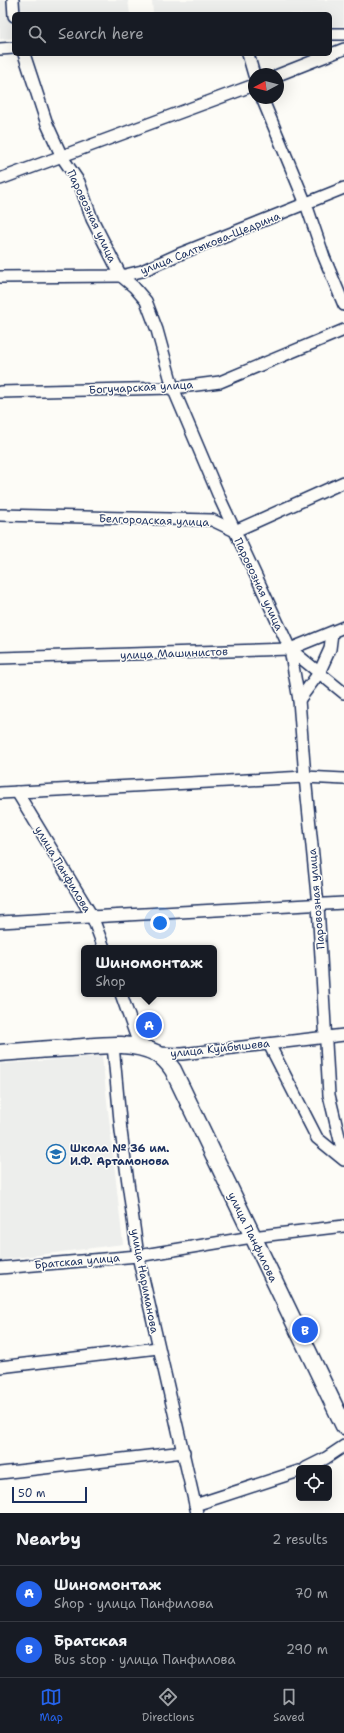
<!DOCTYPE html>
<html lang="en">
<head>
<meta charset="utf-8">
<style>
	body { margin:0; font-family:"Shantell Sans",sans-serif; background:#242831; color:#f1f3f6 }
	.controls { position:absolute; right:12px; bottom:12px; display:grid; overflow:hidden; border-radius:6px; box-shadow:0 4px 16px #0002 }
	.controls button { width:36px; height:36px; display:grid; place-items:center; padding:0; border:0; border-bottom:1px solid #363941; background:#171b24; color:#f1f3f6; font:20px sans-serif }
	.compass { position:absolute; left:248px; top:68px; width:36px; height:36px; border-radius:50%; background:#171b24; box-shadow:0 4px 16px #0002; rotate:263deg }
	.scale { position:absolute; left:12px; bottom:10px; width:75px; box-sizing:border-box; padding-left:4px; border:2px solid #1b2f5e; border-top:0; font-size:11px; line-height:14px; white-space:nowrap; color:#1b2f5e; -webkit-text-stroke:3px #fdfcf7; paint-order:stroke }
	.you { position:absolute; left:160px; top:923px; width:14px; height:14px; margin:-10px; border:3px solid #fff; border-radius:50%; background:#1a73e8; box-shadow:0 0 0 6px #1a73e833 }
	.badge { display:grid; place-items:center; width:26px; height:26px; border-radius:50%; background:#2563eb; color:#fff; font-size:13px; font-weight:700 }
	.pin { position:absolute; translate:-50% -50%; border:2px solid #fff; box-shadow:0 1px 4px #0006 }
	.popup { position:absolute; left:81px; top:945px; width:136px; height:52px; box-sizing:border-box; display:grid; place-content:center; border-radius:6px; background:#171b24; filter:drop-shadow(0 1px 3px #0005); font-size:13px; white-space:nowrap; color:#9ea1a6 }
	.popup b { font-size:15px; color:#f1f3f6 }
	.popup::after { content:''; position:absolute; left:50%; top:100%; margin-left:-8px; border:8px solid transparent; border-top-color:#171b24 }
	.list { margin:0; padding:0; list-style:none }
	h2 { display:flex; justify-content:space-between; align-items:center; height:52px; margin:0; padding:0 16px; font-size:17px }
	h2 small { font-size:13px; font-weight:400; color:#9ea1a6 }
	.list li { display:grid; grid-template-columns:26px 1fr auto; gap:12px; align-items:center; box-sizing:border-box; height:56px; padding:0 16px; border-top:1px solid #363941 }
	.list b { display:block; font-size:15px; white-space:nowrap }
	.list p { margin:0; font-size:13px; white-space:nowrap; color:#9ea1a6 }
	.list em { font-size:13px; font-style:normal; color:#9ea1a6 }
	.icon { flex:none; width:22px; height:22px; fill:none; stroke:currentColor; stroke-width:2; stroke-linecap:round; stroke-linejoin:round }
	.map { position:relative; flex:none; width:344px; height:1513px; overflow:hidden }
	.search { position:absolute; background:#171b24; box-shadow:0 4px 16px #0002; left:12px; right:12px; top:12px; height:44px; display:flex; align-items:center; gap:10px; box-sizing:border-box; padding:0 14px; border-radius:6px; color:#9ea1a6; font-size:15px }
	.sheet { height:164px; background:#171b24 }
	nav { display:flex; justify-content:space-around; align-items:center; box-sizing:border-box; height:56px; border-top:1px solid #363941; background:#171b24; font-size:11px; color:#9ea1a6 }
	nav a { display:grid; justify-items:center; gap:2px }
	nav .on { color:#2563eb }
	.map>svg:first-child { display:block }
	.built { fill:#edeeec }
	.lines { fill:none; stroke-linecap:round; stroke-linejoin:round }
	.minor-casing { stroke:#1b2f5e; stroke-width:14 }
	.secondary-casing { stroke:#1b2f5e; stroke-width:19 }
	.minor { stroke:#fdfcf7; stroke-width:11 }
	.secondary { stroke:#fdfcf7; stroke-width:16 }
	.labels { text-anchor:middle; stroke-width:3; stroke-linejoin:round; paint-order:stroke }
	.street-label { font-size:11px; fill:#1b2f5e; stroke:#fdfcf7 }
	.poi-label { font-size:11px; font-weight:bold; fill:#1b2f5e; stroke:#fdfcf7; text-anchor:start }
</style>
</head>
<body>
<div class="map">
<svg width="344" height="1513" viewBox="0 0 344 1513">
	<rect width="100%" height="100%" fill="#fdfcf7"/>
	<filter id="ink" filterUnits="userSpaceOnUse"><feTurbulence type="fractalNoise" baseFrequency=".025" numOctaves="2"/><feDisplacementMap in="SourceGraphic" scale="8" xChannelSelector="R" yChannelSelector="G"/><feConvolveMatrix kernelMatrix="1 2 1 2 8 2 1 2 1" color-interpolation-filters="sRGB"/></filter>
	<g filter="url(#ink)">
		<g class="built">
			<path d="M0,0H128L130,14H14V38L0,39Z"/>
			<path d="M152,0H344V26L330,27V14H153Z"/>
			<path d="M102,1056L123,1244L0,1260V1064Z"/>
		</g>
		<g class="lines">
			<defs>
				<g id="minor">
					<path d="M13,0L14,16"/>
					<path d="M330,34H344"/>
					<path d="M0,49L14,48"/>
					<path d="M24,54L47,124L62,157L79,182L92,219L121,276L134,287L146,301L157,330L173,388L221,501L290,649L299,700L305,777L318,905L329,1095L344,1157"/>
					<path d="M248,54L254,75"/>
					<path d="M278,75L344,49"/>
					<path d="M262,98L306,204L324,257L344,305"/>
					<path d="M0,179L254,85"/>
					<path d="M0,277L121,276L142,271L182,253L344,188"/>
					<path d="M0,392L173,388L220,382L344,330"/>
					<path d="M0,515L212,520L235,531L344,482"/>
					<path d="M290,649L344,693"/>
					<path d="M0,658L290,649L344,627"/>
					<path d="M299,700L319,673L330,649L332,633"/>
					<path d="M17,792L92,916L104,948"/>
					<path d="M0,793L305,777L344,779"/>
					<path d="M0,922L344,903"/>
					<path d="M121,994L140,1047"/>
					<path d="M269,1044L317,1138L344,1160"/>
					<path d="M113,1045L121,1131L138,1256L197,1513"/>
					<path d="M157,1053L182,1054L344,1035"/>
					<path d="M0,1268L138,1256L252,1237L344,1226"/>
					<path d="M0,1367L158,1348"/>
					<path d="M306,1468L326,1458L344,1446"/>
					<path d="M0,1473L184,1452"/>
					<path d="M195,1505L299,1471"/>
				</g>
				<path id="secondary" d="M0,1053C24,1051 47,1049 71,1048C99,1046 130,1040 156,1053C163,1057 169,1064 173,1070L344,1426"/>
			</defs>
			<use href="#minor" class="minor-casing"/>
			<use href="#secondary" class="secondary-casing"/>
			<use href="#minor" class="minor"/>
			<use href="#secondary" class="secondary"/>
		</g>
	</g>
	<defs>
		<symbol id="school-ring" viewBox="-11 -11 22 22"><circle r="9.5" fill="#fdfcf7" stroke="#1f6fb2" stroke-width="1.5"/><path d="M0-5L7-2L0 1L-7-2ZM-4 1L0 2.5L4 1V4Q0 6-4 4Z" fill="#1f6fb2"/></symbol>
	</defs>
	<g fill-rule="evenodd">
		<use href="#school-ring" x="45" y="1143" width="22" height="22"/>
	</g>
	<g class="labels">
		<g class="street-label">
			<text transform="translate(92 216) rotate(65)" y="4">Паровозная улица</text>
			<text transform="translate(210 243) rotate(-22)" y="4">улица Салтыкова-Щедрина</text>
			<text transform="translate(141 387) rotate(-3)" y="4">Богучарская улица</text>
			<text transform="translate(154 520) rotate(2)" y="4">Белгородская улица</text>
			<text transform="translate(259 584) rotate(65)" y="4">Паровозная улица</text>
			<text transform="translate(174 653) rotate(-2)" y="4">улица Машинистов</text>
			<text transform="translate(63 869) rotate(59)" y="4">улица Панфилова</text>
			<text transform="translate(316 899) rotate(-95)" y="4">Паровозная улица</text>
			<text transform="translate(220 1048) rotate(-6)" y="4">улица Куйбышева</text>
			<text transform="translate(253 1237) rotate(64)" y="4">улица Панфилова</text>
			<text transform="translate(77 1261) rotate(-5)" y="4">Братская улица</text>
			<text transform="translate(145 1281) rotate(79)" y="4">улица Нариманова</text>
		</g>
		<g class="poi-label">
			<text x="70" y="1152">Школа № 36 им.<tspan x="70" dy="13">И.Ф. Артамонова</tspan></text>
		</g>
	</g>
</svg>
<div class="controls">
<button><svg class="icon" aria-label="locate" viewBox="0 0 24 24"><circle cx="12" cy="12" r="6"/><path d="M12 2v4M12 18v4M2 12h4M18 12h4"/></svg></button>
</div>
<svg class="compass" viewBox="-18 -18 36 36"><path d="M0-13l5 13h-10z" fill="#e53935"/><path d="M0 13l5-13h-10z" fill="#9ea1a6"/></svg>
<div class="scale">50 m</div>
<div class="you"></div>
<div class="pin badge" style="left:149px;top:1025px">A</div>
<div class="popup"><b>Шиномонтаж</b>Shop</div>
<div class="pin badge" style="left:305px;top:1330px">B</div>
<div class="search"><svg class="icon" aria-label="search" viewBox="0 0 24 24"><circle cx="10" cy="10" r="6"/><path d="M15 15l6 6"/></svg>Search here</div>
</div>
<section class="sheet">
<h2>Nearby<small>2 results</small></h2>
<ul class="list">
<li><span class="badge">A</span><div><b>Шиномонтаж</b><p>Shop · улица Панфилова</p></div><em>70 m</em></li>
<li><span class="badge">B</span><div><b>Братская</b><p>Bus stop · улица Панфилова</p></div><em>290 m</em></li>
</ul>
</section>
<nav>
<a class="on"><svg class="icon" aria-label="map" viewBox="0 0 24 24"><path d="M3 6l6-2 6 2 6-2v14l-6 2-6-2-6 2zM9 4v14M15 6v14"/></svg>Map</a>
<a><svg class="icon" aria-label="directions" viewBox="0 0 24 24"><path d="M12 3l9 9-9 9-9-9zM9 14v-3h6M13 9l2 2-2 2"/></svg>Directions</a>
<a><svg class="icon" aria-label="saved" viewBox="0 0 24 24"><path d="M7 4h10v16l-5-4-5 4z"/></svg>Saved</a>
</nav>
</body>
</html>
